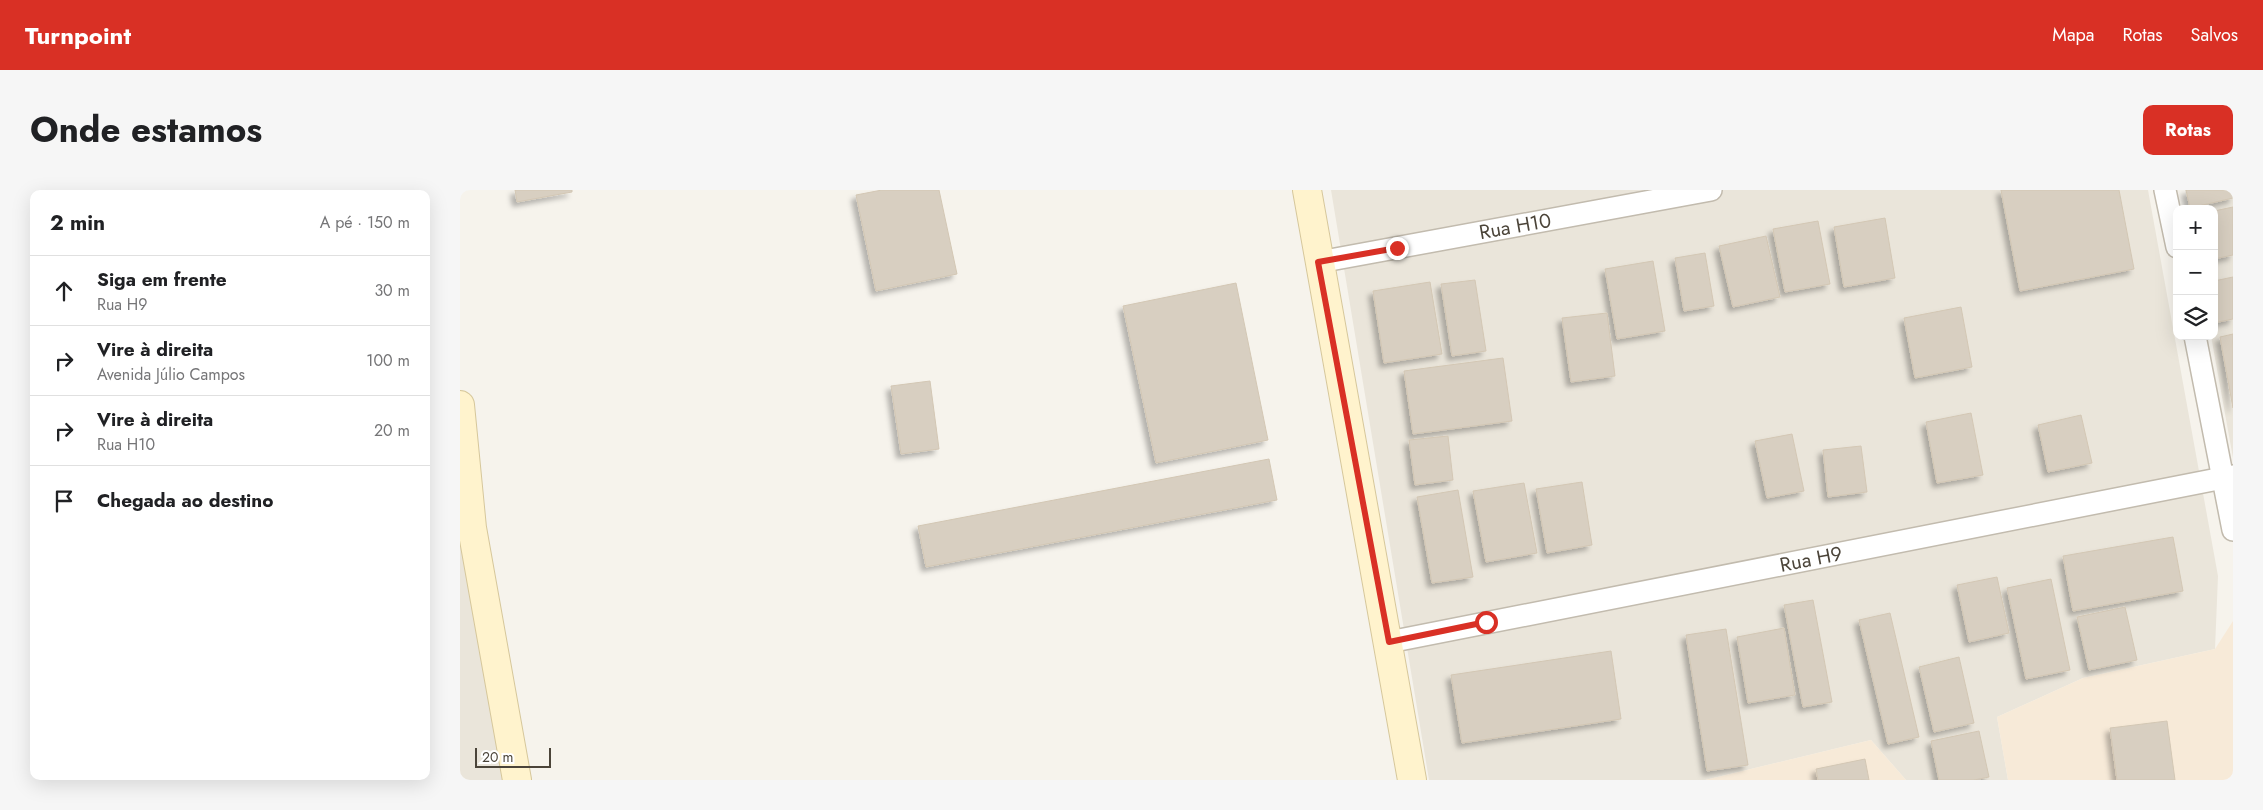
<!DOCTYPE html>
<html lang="pt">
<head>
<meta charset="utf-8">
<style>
	body { margin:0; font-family:Jost,sans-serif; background:#f6f6f6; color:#202124 }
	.controls { position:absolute; right:15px; top:15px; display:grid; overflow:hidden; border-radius:10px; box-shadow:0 5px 20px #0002 }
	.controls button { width:45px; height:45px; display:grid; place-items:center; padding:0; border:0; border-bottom:1px solid #e0e0e0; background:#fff; color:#202124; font:25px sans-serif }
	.scale { position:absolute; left:15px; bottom:12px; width:76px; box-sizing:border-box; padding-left:5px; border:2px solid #4b4439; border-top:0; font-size:14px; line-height:18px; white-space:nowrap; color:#4b4439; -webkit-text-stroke:4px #fff; paint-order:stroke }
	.stop { position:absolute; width:15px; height:15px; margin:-11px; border:4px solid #d93025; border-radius:50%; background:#fff }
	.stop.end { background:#d93025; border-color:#fff; box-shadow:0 1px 5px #0008 }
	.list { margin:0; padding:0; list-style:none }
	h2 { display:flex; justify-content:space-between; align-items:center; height:65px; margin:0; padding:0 20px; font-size:21px }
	h2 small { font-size:16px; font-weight:400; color:#757577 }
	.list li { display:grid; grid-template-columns:32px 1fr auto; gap:15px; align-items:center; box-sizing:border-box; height:70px; padding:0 20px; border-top:1px solid #e0e0e0 }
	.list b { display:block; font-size:19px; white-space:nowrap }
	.list p { margin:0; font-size:16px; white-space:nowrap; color:#757577 }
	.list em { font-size:16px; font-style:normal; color:#757577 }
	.icon { flex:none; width:28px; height:28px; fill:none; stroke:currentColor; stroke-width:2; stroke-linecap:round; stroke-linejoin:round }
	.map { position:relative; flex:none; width:1773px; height:590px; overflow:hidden; border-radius:10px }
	header { display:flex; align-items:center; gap:30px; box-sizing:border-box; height:70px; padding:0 25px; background:#d93025; color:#fff }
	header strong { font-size:24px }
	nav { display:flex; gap:28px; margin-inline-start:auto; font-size:18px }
	.intro { display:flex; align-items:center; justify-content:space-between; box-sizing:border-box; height:120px; padding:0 30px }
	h1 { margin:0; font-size:35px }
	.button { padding:12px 22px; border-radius:10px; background:#d93025; color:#fff; font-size:18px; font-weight:700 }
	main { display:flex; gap:30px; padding:0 30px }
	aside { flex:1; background:#fff; border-radius:10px; box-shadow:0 5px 20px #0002 }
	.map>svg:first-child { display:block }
	.residential { fill:#eae5da }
	.commercial { fill:#f7ead8 }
	.building { fill:#d8cfc1; stroke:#d3c7b4; filter:url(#shadow) }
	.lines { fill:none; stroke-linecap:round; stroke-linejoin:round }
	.street-casing { stroke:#c2bbae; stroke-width:24 }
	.secondary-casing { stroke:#d6c79b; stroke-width:30 }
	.street { stroke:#fff; stroke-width:21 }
	.secondary { stroke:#fff3cd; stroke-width:28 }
	.route { stroke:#d93025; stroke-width:6 }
	.labels { text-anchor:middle; stroke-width:4.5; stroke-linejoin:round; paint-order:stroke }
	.street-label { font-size:20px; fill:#4b4439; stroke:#fff }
</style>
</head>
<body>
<header>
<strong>Turnpoint</strong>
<nav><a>Mapa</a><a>Rotas</a><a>Salvos</a></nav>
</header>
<div class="intro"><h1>Onde estamos</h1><a class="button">Rotas</a></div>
<main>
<aside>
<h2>2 min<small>A pé · 150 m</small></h2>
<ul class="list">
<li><svg class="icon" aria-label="ahead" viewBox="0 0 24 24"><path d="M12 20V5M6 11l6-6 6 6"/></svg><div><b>Siga em frente</b><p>Rua H9</p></div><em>30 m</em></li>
<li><svg class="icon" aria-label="right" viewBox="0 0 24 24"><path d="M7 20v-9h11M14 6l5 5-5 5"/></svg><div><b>Vire à direita</b><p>Avenida Júlio Campos</p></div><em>100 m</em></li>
<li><svg class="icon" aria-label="right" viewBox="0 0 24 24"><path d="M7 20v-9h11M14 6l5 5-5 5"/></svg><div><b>Vire à direita</b><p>Rua H10</p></div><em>20 m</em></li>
<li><svg class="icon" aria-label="arrive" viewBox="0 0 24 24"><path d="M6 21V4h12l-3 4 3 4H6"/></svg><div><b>Chegada ao destino</b></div></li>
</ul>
</aside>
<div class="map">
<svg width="1773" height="590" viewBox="0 0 1773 590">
	<defs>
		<filter id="shadow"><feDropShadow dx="-4.5" dy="4.5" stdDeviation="2.5" flood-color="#0004"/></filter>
	</defs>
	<rect width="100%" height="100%" fill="#f6f3ec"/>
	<g class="residential">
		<path d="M871,0H1688L1758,386L1755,459L1623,488L1537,527L1548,590H1446L1411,550L1245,590H969Z"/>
		<path d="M1725,0H1773V268L1751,146H1754V19H1729Z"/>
		<path d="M0,342L44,590H0Z"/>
	</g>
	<g class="commercial">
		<path d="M1773,431V590H1548L1537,527L1623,488L1755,459Z"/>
		<path d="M1411,550L1446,590H1245Z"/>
	</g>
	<g class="building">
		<path d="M55,0H112V2L57,12Z"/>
		<path d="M422,0H479L497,84L416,101L396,5Z"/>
		<path d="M1541,0H1659L1674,79L1560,101Z"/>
		<path d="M1726,0H1773V8L1730,18Z"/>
		<path d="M1773,17V65L1754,69V21Z"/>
		<path d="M1425,28L1435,88L1384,97L1374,37Z"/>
		<path d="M1358,31L1370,94L1325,102L1313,39Z"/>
		<path d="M1306,46L1320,107L1273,117L1259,56Z"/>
		<path d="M1245,63L1254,116L1224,121L1215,68Z"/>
		<path d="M1193,71L1205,141L1157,149L1145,79Z"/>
		<path d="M1773,87V129L1754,133V91Z"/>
		<path d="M1015,90L1026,161L992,166L981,94Z"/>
		<path d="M970,92L982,164L924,173L913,101Z"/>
		<path d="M776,93L808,250L696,273L663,116Z"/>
		<path d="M1501,117L1512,177L1455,188L1444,128Z"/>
		<path d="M1147,123L1155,186L1111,192L1102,128Z"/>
		<path d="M1773,144V218L1760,147Z"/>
		<path d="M1043,168L1052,231L953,244L944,181Z"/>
		<path d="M470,191L479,259L441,264L431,196Z"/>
		<path d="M1511,223L1523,285L1477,293L1466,232Z"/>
		<path d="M1621,225L1632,273L1588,282L1578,235Z"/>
		<path d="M1332,244L1344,301L1307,308L1295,251Z"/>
		<path d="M988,246L993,290L955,295L949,250Z"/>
		<path d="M1401,256L1407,302L1368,307L1363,260Z"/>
		<path d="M809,269L817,310L466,377L458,336Z"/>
		<path d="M1122,292L1132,355L1087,363L1076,299Z"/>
		<path d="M1064,293L1077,363L1026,372L1013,301Z"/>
		<path d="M998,300L1013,387L972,393L957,307Z"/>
		<path d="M1713,347L1723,401L1613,421L1603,366Z"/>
		<path d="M1537,387L1549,443L1509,452L1497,395Z"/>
		<path d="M1591,389L1610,480L1566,489L1547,398Z"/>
		<path d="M1353,410L1372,512L1343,517L1324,415Z"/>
		<path d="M1665,417L1677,470L1629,480L1617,427Z"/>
		<path d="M1430,423L1459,547L1428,554L1399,430Z"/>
		<path d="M1324,438L1335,505L1288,513L1277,447Z"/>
		<path d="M1266,439L1288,575L1247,581L1226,445Z"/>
		<path d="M1151,461L1161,529L1002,553L991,485Z"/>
		<path d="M1499,467L1514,533L1474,542L1459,477Z"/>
		<path d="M1707,531L1715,590H1657L1650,538Z"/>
		<path d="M1519,541L1529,587L1514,590H1479L1471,551Z"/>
		<path d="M1405,569L1409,590H1358L1356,579Z"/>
	</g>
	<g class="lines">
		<defs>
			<g id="street">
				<path d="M1705,0L1717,57"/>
				<path d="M859,72L1251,0"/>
				<path d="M1735,146L1773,340"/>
				<path d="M929,452L1773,286"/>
			</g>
			<g id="secondary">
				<path d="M847,0L952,590"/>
				<path d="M0,215L12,338L57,590"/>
			</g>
		</defs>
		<use href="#street" class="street-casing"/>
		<use href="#secondary" class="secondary-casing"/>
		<use href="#street" class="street"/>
		<use href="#secondary" class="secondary"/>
	</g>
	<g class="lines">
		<path class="route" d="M937,58L858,72L929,452L1026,432"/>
	</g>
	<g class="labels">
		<g class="street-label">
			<text transform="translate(1055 36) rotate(-10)" y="7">Rua H10</text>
			<text transform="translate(1351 369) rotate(-11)" y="7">Rua H9</text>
		</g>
	</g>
</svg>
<div class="controls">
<button>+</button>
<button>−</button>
<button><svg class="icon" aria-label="layers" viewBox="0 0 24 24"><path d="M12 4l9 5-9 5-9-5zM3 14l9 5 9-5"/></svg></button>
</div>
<div class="scale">20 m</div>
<div class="stop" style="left:1026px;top:432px"></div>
<div class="stop end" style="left:937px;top:58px"></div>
</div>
</main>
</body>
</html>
